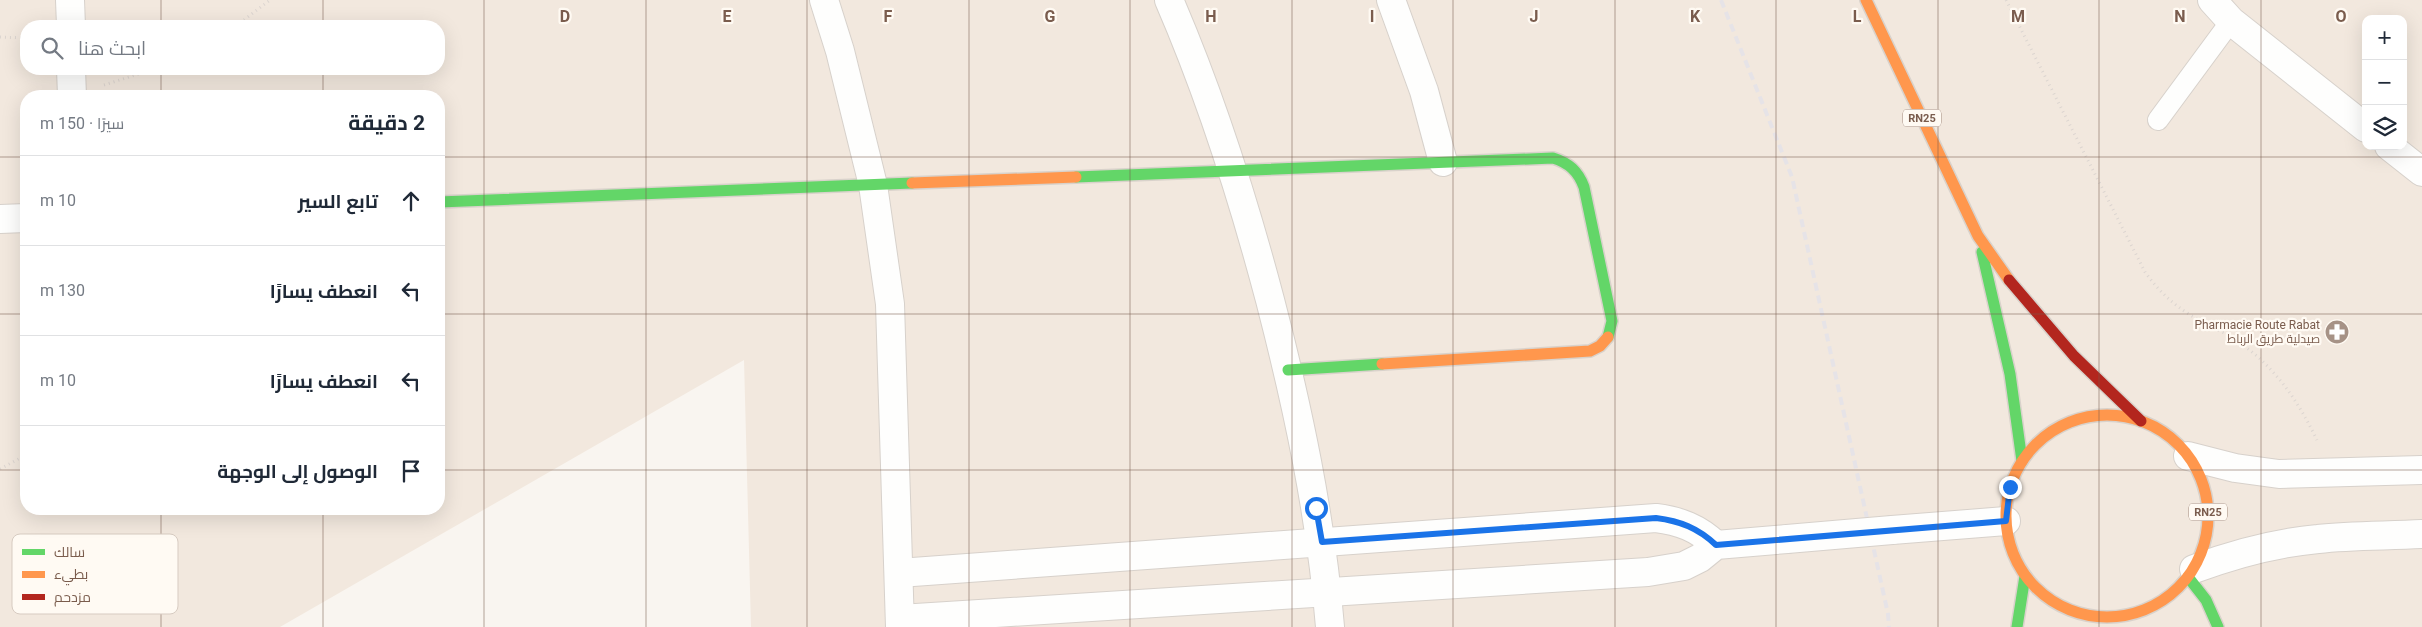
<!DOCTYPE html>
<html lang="ar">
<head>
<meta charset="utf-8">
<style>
	body { margin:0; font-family:Roboto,Cairo,sans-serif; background:#f2f2f3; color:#1f2937; direction:rtl }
	.controls { position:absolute; right:15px; top:15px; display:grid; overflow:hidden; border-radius:10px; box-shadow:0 5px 20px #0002 }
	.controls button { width:45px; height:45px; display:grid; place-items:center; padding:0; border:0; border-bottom:1px solid #e0e1e3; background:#fff; color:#1f2937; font:25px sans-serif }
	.stop { position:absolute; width:15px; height:15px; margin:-11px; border:4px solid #1a73e8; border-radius:50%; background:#fff }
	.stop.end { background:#1a73e8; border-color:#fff; box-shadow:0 1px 5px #0008 }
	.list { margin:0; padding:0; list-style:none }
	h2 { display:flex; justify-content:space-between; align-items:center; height:65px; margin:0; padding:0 20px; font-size:21px }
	h2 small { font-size:16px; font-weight:400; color:#747a83 }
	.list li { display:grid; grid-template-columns:32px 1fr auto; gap:15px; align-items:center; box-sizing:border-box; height:90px; padding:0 20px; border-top:1px solid #e0e1e3 }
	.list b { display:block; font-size:19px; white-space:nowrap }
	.list em { font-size:16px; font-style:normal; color:#747a83 }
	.icon { flex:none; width:28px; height:28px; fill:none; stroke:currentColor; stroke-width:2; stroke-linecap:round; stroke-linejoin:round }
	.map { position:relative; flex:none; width:2422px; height:627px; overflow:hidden; direction:ltr }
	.search { position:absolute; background:#fff; box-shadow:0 5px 20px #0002; left:20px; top:20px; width:425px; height:55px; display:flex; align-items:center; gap:12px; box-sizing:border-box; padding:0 18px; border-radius:20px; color:#747a83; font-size:19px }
	.panel { position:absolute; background:#fff; box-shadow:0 5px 20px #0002; left:20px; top:90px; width:425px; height:425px; border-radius:20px; direction:rtl }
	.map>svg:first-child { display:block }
	.residential { fill:#f2e8de; fill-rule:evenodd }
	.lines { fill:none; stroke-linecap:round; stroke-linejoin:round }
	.lane-casing { stroke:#d7d1cb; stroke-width:22 }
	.street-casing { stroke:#d7d1cb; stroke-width:30 }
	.fast-casing { stroke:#d9d2cb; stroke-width:14 }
	.slow-casing { stroke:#d9d2cb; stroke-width:14 }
	.jam-casing { stroke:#d9d2cb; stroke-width:14 }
	.path { stroke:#dcd5d0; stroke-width:3; stroke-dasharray:1 4; stroke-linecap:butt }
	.lane { stroke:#fefefd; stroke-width:20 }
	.street { stroke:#fefefd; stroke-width:28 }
	.fast { stroke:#63d668; stroke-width:11 }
	.slow { stroke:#ff974d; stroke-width:11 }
	.jam { stroke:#b3261e; stroke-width:11 }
	.rail { stroke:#e6e3e7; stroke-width:4; stroke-dasharray:8 5; stroke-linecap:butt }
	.street-bridge-casing { stroke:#d7d1cb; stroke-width:30; stroke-linecap:butt }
	.street-bridge { stroke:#fefefd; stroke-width:28 }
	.route { stroke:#1a73e8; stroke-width:6 }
	.grid { fill:none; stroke:#7a5c4d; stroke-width:1; stroke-opacity:0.55 }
	.labels { text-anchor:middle; stroke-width:4.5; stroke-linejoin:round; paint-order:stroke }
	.shield { fill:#fffaf3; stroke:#a28b7f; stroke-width:1 }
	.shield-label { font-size:11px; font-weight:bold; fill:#7a5c4d }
	.poi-label { font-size:12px; fill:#7a5c4d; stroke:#fffaf3; text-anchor:end }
	.key { fill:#fffaf3; stroke:#d7cbc1; stroke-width:1 }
	.key-label { font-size:14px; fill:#7a5c4d }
	.grid-label { font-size:16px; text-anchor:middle; font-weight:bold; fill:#7a5c4d; stroke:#fffaf3; stroke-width:4.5; stroke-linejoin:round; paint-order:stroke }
</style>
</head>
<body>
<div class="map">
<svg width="2422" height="627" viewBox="0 0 2422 627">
	<rect width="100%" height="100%" fill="#f9f5f0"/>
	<path class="residential" d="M0,0H2422V627H751L744,360L280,627H0ZM2366,19H2403V146H2366ZM26,26H439V69H26ZM26,96H439V509H26Z"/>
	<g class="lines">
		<defs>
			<path id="lane" d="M2158,120L2231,21"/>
			<g id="street">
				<path d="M70,0L71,26"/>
				<path d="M824,0L840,51L873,185L890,304L900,627"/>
				<path d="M1169,0C1211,97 1243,198 1270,300C1298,408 1321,516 1330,627"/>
				<path d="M1391,0L1424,91L1443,162"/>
				<path d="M2212,0L2231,21L2366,128"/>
				<path d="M71,69L72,96"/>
				<path d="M2389,146L2422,172"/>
				<path d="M0,219L26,218"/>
				<path d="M2188,456L2235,468L2279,474L2422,470"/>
				<path d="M1892,530L2006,521"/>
				<path d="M2194,569C2234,554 2275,543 2318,539C2352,535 2387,536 2422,534"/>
				<path d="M899,573L1656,518C1680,521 1698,528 1716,545"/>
				<path d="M900,619L1648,572L1684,566L1700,558L1716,545L1787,539"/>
			</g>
			<g id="fast">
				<path d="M1076,177L1553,158C1569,163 1578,171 1584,187L1612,321L1608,337"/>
				<path d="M439,202L912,183"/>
				<path d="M1982,252L2010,374L2022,461"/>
				<path d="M1288,370L1382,364"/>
				<path d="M2188,577L2206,600L2218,627"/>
				<path d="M2017,627L2025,576"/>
			</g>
			<g id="slow">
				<path d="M1866,0L1978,236L2009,280"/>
				<path d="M912,183L1076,177"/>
				<path d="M1382,364L1590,351L1600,346L1608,337"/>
				<circle cx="2107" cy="516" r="101"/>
			</g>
			<path id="jam" d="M2009,280L2074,356L2141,421"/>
		</defs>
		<use href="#lane" class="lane-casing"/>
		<use href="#street" class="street-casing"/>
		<use href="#fast" class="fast-casing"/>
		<use href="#slow" class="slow-casing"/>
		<use href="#jam" class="jam-casing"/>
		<g class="path">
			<path d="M2006,0L2145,272C2158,290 2172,304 2192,316C2207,325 2225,332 2239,342C2276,368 2298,401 2317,440"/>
			<path d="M236,26L270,0"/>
			<path d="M0,37L26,38"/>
			<path d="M104,85L154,69"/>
			<path d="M0,469L26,455"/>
		</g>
		<use href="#lane" class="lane"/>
		<use href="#street" class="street"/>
		<use href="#fast" class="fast"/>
		<use href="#slow" class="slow"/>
		<use href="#jam" class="jam"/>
		<path class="rail" d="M1721,0L1792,177L1888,614L1889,627"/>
		<defs>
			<path id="street-bridge" d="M1787,539L1892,530"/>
		</defs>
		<use href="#street-bridge" class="street-bridge-casing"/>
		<use href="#street-bridge" class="street-bridge"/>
	</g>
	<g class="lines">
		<path class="route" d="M1316,508L1322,542L1656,518C1680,521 1698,528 1716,545L2006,521L2010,487"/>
	</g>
	<path class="grid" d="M161,0V26M323,0V26M484,0V627M646,0V627M807,0V627M969,0V627M1130,0V627M1292,0V627M1453,0V627M1615,0V627M1776,0V627M1938,0V627M2099,0V627M2261,0V627M161,69V96M323,69V96M0,157H26M439,157H2422M0,314H26M439,314H2422M0,470H26M439,470H2422M161,509V627M323,509V627"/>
	<defs>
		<symbol id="pharmacy-disc" viewBox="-11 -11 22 22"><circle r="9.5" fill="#a69286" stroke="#fffaf3"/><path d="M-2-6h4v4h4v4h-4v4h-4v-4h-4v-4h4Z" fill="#fff"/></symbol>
	</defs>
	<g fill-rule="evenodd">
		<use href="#pharmacy-disc" x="2323" y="318" width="28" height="28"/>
	</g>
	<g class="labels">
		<g class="shield">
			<rect x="1903" y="109.5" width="38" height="17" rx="4"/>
			<rect x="2189" y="503.5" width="38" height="17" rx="4"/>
		</g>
		<g class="shield-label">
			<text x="1922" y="122">RN25</text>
			<text x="2208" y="516">RN25</text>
		</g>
		<g class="poi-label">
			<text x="2320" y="329">Pharmacie Route Rabat<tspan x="2320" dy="14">صيدلية طريق الرباط</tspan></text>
		</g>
	</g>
	<rect x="12" y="534" width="166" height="80" rx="8" class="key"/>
	<rect x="22" y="549" width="23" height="6" fill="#63d668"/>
	<rect x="22" y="571" width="23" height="7" fill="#ff974d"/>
	<rect x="22" y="594" width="23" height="6" fill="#b3261e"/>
	<g class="key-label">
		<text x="54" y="557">سالك</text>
		<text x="54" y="579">بطيء</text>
		<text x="54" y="602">مزدحم</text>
	</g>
	<g class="grid-label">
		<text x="565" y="22">D</text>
		<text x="727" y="22">E</text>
		<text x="888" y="22">F</text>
		<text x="1050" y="22">G</text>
		<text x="1211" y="22">H</text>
		<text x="1372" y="22">I</text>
		<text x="1534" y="22">J</text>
		<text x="1695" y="22">K</text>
		<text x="1857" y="22">L</text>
		<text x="2018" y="22">M</text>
		<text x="2180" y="22">N</text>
		<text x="2341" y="22">O</text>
	</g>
</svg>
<div class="controls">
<button>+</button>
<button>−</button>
<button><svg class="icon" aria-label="layers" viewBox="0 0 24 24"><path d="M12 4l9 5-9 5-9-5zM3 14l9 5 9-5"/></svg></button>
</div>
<div class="stop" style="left:1316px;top:508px"></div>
<div class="stop end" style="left:2010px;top:487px"></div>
<div class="search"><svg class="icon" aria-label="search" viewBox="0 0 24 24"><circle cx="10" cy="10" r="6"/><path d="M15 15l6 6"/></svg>ابحث هنا</div>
<section class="panel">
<h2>2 دقيقة<small>سيرًا · 150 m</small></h2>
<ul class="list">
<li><svg class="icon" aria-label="ahead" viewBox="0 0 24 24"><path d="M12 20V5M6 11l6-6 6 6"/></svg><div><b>تابع السير</b></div><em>10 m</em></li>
<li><svg class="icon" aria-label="left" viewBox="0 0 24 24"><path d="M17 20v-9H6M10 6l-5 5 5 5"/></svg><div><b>انعطف يسارًا</b></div><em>130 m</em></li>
<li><svg class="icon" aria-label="left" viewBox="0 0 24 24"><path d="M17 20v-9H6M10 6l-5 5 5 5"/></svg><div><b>انعطف يسارًا</b></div><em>10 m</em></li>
<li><svg class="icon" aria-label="arrive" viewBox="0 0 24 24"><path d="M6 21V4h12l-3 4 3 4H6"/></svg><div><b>الوصول إلى الوجهة</b></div></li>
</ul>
</section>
</div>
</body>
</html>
